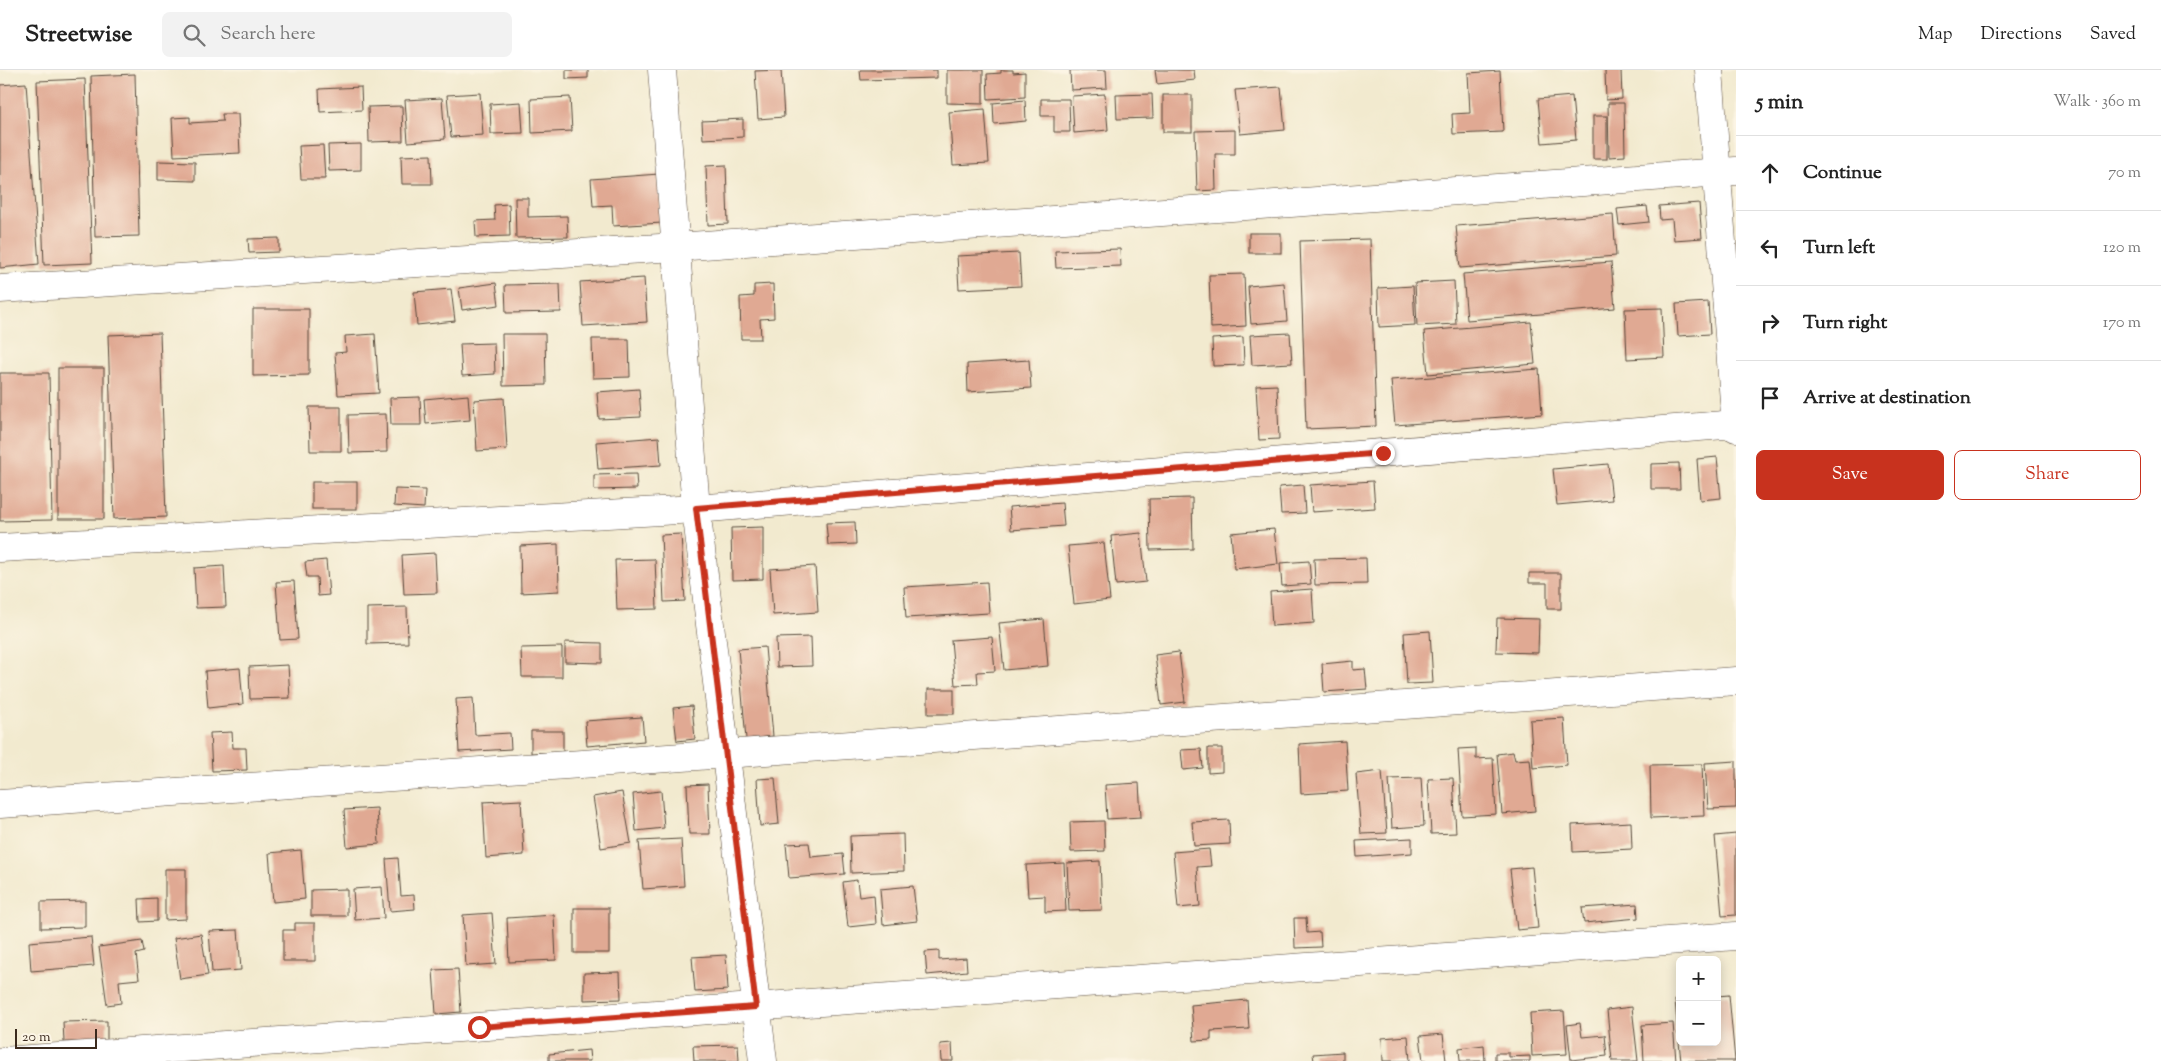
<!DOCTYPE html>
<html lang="en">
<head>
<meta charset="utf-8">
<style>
	body { margin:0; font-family:"Sorts Mill Goudy",serif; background:#f2f2f2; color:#222 }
	.controls { position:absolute; right:15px; bottom:15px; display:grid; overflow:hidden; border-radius:8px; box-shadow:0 2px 12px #0003 }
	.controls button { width:45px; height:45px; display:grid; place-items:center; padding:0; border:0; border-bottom:1px solid #e0e0e0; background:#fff; color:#222; font:25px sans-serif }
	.scale { position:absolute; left:15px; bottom:12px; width:82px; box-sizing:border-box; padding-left:5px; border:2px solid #3b2a1e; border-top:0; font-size:14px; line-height:18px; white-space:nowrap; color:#3b2a1e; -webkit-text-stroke:4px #fcf5e5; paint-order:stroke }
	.stop { position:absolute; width:15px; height:15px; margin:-11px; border:4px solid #c8321e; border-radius:50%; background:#fff }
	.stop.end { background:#c8321e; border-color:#fff; box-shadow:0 1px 5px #0008 }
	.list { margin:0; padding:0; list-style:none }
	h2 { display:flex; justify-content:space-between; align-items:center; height:65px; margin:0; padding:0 20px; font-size:21px }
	h2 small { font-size:16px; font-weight:400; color:#767676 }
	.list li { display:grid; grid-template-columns:32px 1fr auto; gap:15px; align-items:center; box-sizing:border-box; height:75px; padding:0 20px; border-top:1px solid #e0e0e0 }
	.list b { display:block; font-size:19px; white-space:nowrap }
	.list em { font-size:16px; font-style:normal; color:#767676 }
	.actions { display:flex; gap:10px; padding:15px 20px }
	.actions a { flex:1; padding:11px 0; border:1px solid #c8321e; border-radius:8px; text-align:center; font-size:18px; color:#c8321e }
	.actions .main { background:#c8321e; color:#fff }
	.icon { flex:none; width:28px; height:28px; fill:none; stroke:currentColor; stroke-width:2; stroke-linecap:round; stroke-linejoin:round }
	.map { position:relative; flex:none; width:1736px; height:991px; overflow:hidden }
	header { display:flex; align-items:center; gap:30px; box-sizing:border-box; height:70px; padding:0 25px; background:#fff; border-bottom:1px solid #e0e0e0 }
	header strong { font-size:24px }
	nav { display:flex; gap:28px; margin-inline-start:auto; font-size:18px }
	.search { width:350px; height:45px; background:#f2f2f2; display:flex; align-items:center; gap:12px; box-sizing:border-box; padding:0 18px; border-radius:8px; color:#767676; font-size:19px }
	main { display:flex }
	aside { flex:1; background:#fff }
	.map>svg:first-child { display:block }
	.building { fill:#e0a993 }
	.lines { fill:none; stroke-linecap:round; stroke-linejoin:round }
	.minor-casing { stroke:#564739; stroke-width:29 }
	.minor { stroke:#fff; stroke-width:28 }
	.route { stroke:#c8321e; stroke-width:6 }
</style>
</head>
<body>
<header>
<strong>Streetwise</strong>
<div class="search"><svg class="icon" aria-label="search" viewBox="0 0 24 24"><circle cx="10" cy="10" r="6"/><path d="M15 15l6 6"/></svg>Search here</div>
<nav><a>Map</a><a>Directions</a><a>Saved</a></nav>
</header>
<main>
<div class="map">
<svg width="1736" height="991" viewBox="0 0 1736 991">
	<rect width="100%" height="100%" fill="#fcf5e5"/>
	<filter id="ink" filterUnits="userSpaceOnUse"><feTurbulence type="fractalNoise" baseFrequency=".02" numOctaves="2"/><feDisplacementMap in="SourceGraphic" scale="10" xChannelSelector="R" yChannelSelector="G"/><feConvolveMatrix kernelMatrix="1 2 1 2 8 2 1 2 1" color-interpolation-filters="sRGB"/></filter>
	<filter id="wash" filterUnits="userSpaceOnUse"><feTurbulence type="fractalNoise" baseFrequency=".0096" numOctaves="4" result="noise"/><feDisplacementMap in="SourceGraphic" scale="20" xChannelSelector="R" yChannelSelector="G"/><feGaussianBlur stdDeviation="1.12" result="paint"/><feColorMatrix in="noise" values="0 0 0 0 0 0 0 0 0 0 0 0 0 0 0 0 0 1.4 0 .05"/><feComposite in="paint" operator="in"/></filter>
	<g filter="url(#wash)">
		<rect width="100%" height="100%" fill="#f2eacf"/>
		<g id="blocks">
			<g class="building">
				<path d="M566,0H588V8L566,9Z"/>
				<path d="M781,0L784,47L758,49L755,1Z"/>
				<path d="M860,0H937V8L861,10Z"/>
				<path d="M947,0H983V34L947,33Z"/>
				<path d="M1001,0H1013V3L1025,2V27L988,29L987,4L1001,3Z"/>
				<path d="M1070,0H1106L1107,18L1071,20Z"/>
				<path d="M1155,0H1194L1195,10L1157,14Z"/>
				<path d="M1605,0H1621L1622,29L1606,30Z"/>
				<path d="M1500,1L1503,62L1453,64L1452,44L1470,43L1468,3Z"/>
				<path d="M135,4L139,166L95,167L91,6Z"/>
				<path d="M85,9L92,193L44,195L37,11Z"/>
				<path d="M26,13L39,194L0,198V15Z"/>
				<path d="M361,17L362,40L320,42L319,19Z"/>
				<path d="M1281,17L1285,60L1240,64L1235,20Z"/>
				<path d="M480,23L483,65L451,67L447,25Z"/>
				<path d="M1105,24L1108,60L1074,63L1072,26Z"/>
				<path d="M1152,24L1153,48L1117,49L1116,25Z"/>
				<rect x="1163" y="25" width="29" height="37"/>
				<path d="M1572,26L1576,70L1542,73L1538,29Z"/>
				<path d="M570,27L572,61L532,63L531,29Z"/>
				<path d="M442,28L445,69L408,72L405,30Z"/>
				<path d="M1041,29H1069L1070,62H1054V46H1041Z"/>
				<path d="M1025,30L1026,51L994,54L993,33Z"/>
				<path d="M521,32L523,63L491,64L490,34Z"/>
				<path d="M1608,33H1624L1625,86L1609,87Z"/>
				<path d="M402,36L403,71L369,72L368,37Z"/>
				<path d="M985,39L989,93L953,95L949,42Z"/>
				<path d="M222,44H238L240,83L174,86L172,48L190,47V53L223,51Z"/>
				<rect x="1593" y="46" width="14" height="43"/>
				<path d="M743,49V67L703,69L702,51Z"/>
				<path d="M1235,60V84H1215L1216,120L1197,121L1195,61Z"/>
				<path d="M361,74V100L329,101L328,75Z"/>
				<path d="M323,75L325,109H301L299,76Z"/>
				<path d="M431,85L432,114H402L401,86Z"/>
				<path d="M158,91L195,92V111L158,110Z"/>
				<path d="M726,95L728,154L708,155L706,96Z"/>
				<path d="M659,104L662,153L613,156L612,135L593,136L591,109Z"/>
				<path d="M515,128H528V147L567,146L568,167L516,168Z"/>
				<path d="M1699,133L1702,168L1674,170L1672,149L1660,150L1659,136Z"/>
				<path d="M509,134L510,166L476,167L475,151L495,150L494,135Z"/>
				<path d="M1647,136L1649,152L1619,155L1617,139Z"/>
				<path d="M1613,144L1616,186L1460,198L1456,156Z"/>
				<rect x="1249" y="163" width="32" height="20"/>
				<path d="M279,168V182L249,183L248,169Z"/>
				<path d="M1370,169L1376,356L1306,359L1300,171Z"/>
				<path d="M1120,179L1121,196L1056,198L1055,181Z"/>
				<path d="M1019,183L1021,216L959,219L957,186Z"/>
				<path d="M1611,192L1615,238L1467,250L1463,204Z"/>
				<path d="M1244,204L1246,256L1211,258L1209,205Z"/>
				<path d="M644,208L647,252L583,256L580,212Z"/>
				<path d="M1454,211L1456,254L1417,256L1415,213Z"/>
				<path d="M496,213L499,235L462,240L459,218Z"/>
				<path d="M1284,213L1287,251L1251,254L1248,216Z"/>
				<path d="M560,214L561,242L506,243L505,215Z"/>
				<path d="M773,214L774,248L760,249L761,269H741L740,227L754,226V215Z"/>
				<path d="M1413,216L1415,255L1379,257L1378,218Z"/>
				<path d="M451,219L455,251L417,255L414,222Z"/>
				<path d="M1708,232L1710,264L1678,266L1676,234Z"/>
				<path d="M1662,238L1664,287L1627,289L1625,239Z"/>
				<path d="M253,239H309V305L253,306Z"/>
				<path d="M1531,252L1535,294L1428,304L1424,261Z"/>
				<path d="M160,263L166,447L114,449L108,265Z"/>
				<path d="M1290,263L1292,293L1252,295L1250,265Z"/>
				<path d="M375,264L379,323L338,325L335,283L346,282L345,266Z"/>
				<path d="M502,264H545L546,315L503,316Z"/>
				<path d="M1243,267L1244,295L1213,296L1212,269Z"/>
				<path d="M592,269H629L630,307L593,308Z"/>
				<path d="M494,273L495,304L462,306L460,274Z"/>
				<path d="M1029,290L1031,318L968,322L967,294Z"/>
				<rect x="58" y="298" width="46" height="151"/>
				<path d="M1539,299L1542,344L1395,355L1391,310Z"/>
				<path d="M0,303H49L52,450L0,451Z"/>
				<path d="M1277,315L1279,369L1259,370L1256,316Z"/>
				<path d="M639,319L641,347L599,349L597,322Z"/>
				<path d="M468,325L470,350L426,354L424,329Z"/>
				<path d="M420,327L421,355H391L390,328Z"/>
				<path d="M504,328L507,379L477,381L474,330Z"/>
				<path d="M309,337H341V381H310Z"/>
				<path d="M386,344L387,382L349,383L348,345Z"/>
				<path d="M659,367L661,395L598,399L596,372Z"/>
				<path d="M1717,387L1721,428L1700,430L1697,389Z"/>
				<path d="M1679,393L1680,419H1651V394Z"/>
				<path d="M1608,394L1612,430L1557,435L1553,399Z"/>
				<path d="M636,404L637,419L594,420V405Z"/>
				<path d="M1373,411L1375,438L1312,442L1310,415Z"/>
				<rect x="312" y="412" width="45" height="27"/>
				<path d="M1303,415L1305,443L1281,444L1279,417Z"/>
				<path d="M395,419L425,420L424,438L394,436Z"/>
				<path d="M1192,428L1193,479L1150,480L1149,429Z"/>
				<path d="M1062,433L1064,456L1011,460L1009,437Z"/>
				<path d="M855,452L856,474L828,475L826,453Z"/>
				<path d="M763,457V509L732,510L731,458Z"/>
				<path d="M1274,459L1278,494L1234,499L1231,463Z"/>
				<path d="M1141,463L1146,512L1116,515L1111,466Z"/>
				<path d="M681,464L685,531L664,532L661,465Z"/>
				<path d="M1104,473L1110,530L1074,534L1068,476Z"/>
				<path d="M558,474L559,521L521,523L520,476Z"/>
				<path d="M435,483L437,523L404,524L402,485Z"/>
				<path d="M1366,488L1367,514L1315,515L1314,489Z"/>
				<path d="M655,489L657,539L617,540L615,490Z"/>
				<path d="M326,490L329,525L318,526L317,507H307L305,492Z"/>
				<path d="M1309,491L1311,514L1282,516L1280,493Z"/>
				<path d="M224,496L226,537L196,538L194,498Z"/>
				<path d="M815,496L818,542L773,545L770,499Z"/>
				<path d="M1529,503H1561V539H1547V513H1529Z"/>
				<path d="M294,511L298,569L280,570L276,512Z"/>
				<path d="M987,512L989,543L906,548L904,517Z"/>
				<path d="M1312,519L1314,553L1272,556L1270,522Z"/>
				<path d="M407,537L408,573L367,574V538Z"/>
				<path d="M1497,548L1539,549L1538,583L1496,582Z"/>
				<path d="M1044,549L1048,596L1004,600L999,553Z"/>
				<path d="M1430,561L1433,613L1407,614L1404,563Z"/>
				<path d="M811,567L812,596L777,597L776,568Z"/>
				<path d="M992,567L995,601L977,602L978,614L955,615L951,570Z"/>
				<path d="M565,572L602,573V593L565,592Z"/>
				<path d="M562,577V607H522L521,578Z"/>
				<path d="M765,577L773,666L746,669L738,579Z"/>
				<path d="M1179,582L1185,632L1161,635L1155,585Z"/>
				<path d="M1353,591V600L1365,599L1367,619L1324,622L1322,594Z"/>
				<path d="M288,595L290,628L250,629L249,597Z"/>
				<path d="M240,598L243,634L208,638L205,601Z"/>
				<rect x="928" y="619" width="26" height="25"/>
				<path d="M473,628L475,665L510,663L511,679L459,682L456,629Z"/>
				<path d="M692,636L695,669L677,671L673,638Z"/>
				<path d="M642,647L644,671L587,676L585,651Z"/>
				<path d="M1564,648L1567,695L1533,698L1530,650Z"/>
				<path d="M531,661H563V682L531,683Z"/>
				<path d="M232,662L233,678H246L247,700L212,701L210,663Z"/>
				<path d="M1345,671L1348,721L1301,724L1299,674Z"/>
				<path d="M1208,678H1222V702L1208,703Z"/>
				<path d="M1476,678V689L1493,688L1496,744L1462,746L1458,679Z"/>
				<path d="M1201,679L1203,698L1183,700L1181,680Z"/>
				<path d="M1513,682L1515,690L1530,689L1535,741L1502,744L1497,684Z"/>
				<path d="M1736,691V738L1708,739L1705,693Z"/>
				<path d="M1702,694L1704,746L1651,748L1650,695Z"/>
				<path d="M1382,701L1387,763L1361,764L1356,704Z"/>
				<path d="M775,708L779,754L760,756L757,709Z"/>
				<path d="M1421,708L1424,756L1392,758L1389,709Z"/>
				<path d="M1453,708L1456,763L1431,764L1428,709Z"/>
				<path d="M1139,713L1141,747L1107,749L1105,715Z"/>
				<path d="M708,714L710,764H689L687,715Z"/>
				<path d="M661,721L664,758L636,761L633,724Z"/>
				<path d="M622,722L631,773L601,778L593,727Z"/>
				<path d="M521,730L524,785L486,788L483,732Z"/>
				<path d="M377,738L379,774L347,777L344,740Z"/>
				<path d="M1229,750L1230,774L1194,776L1192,752Z"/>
				<path d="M1104,751L1105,781L1071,782L1070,752Z"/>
				<path d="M1631,752L1632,779L1573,782L1572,755Z"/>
				<path d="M903,764L904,801L851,803L850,766Z"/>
				<path d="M1736,764V845L1722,846L1715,766Z"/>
				<path d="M1412,768V783L1357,787L1356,771Z"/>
				<path d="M681,769L684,816L643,819L639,771Z"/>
				<path d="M809,773L811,787L843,784L845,804L789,808L786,774Z"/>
				<path d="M1209,779L1211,796L1197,797L1200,836L1178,838L1173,782Z"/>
				<path d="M301,780L305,829L273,832L269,783Z"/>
				<path d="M398,788L401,826L414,825L415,839L390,841L386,789Z"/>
				<path d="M1100,791L1102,840L1069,841L1067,793Z"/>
				<path d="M1064,793L1066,841L1045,842V826L1028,827L1026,795Z"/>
				<path d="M1532,797L1538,858L1517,860L1510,799Z"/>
				<path d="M165,799H186V849L165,850Z"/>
				<path d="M857,810L859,827L874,825L876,854L848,857L843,812Z"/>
				<path d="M913,816L917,851L883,855L880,819Z"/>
				<path d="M382,817L384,848L355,850L353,819Z"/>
				<path d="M347,819V846H311V820Z"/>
				<path d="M157,828V851L140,852L139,829Z"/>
				<path d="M85,831V857L41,858V832Z"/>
				<path d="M1637,834L1638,848L1584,853L1582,838Z"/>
				<rect x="574" y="838" width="35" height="45"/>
				<path d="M492,843L496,894L466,896L463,845Z"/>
				<path d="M554,845L556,890L509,892L507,848Z"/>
				<path d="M1294,848H1306L1307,863L1320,862L1321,877L1295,878Z"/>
				<path d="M295,853H315V891H283V860H295Z"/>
				<path d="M238,860L241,900L212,902L209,861Z"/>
				<path d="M201,864L208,905L180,909L174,868Z"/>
				<path d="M91,867L94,896L31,901L29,872Z"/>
				<path d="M142,871L144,882L136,884L139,909L119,911L121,933L107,935L99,877Z"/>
				<path d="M939,881V890L966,888L967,901L927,905L925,882Z"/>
				<path d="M726,885L728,920L695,922L692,887Z"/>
				<path d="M458,899L461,942L436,944L433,900Z"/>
				<path d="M620,902L621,929L584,930V903Z"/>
				<path d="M1729,925L1735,991H1681L1679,972H1717V926Z"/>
				<path d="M1680,929V965H1678L1675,930Z"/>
				<path d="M1247,930L1249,959L1211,961V970L1194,971L1191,935Z"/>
				<path d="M1632,937L1638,991H1612L1607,940Z"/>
				<path d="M1564,941L1567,984L1532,986L1530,943Z"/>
				<path d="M107,951V972H64L63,952Z"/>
				<path d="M1580,953L1582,967L1605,965L1607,986L1571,990L1567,955Z"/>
				<path d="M1673,953L1676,991H1644L1642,955Z"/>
				<path d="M1443,964L1446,991H1423L1420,966Z"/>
				<path d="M1408,966L1410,991H1383L1382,968Z"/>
				<path d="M952,973L953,991H941L940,974Z"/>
				<path d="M738,975L739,991H694L693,976Z"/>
				<path d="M1484,975L1485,991H1460L1459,978Z"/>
				<path d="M589,980L590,991H549V984Z"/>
				<path d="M1343,982V991H1314L1313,984Z"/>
				<path d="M1495,983H1509V987L1530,986V991H1495Z"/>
			</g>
		</g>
	</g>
	<g filter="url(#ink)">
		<use href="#blocks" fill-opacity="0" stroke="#564739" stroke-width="1"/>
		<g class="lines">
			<defs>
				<g id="minor">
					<path d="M662,0L696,439L763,991"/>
					<path d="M1709,0L1736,358"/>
					<path d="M0,219L676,177L1736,101"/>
					<path d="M0,478L696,439L1736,354"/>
					<path d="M0,734L726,684L1736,611"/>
					<path d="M3,991L1736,866"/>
				</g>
			</defs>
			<use href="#minor" class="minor-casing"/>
			<use href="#minor" class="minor"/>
		</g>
	</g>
	<g class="lines" filter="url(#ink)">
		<path class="route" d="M479,957L756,937L696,438L1383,383"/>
	</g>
</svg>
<div class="controls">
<button>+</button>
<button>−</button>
</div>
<div class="scale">20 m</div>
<div class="stop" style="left:479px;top:957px"></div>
<div class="stop end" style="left:1383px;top:383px"></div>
</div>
<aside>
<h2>5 min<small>Walk · 360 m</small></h2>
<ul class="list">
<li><svg class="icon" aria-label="ahead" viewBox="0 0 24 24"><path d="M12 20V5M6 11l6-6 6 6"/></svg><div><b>Continue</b></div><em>70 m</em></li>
<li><svg class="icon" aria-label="left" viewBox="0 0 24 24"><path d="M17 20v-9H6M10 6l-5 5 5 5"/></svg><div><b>Turn left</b></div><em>120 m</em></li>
<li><svg class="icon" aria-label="right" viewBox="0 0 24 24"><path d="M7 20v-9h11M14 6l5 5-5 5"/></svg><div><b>Turn right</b></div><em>170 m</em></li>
<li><svg class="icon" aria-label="arrive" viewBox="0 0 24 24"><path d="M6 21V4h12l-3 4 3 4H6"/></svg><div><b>Arrive at destination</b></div></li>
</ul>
<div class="actions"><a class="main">Save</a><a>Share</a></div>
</aside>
</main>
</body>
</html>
